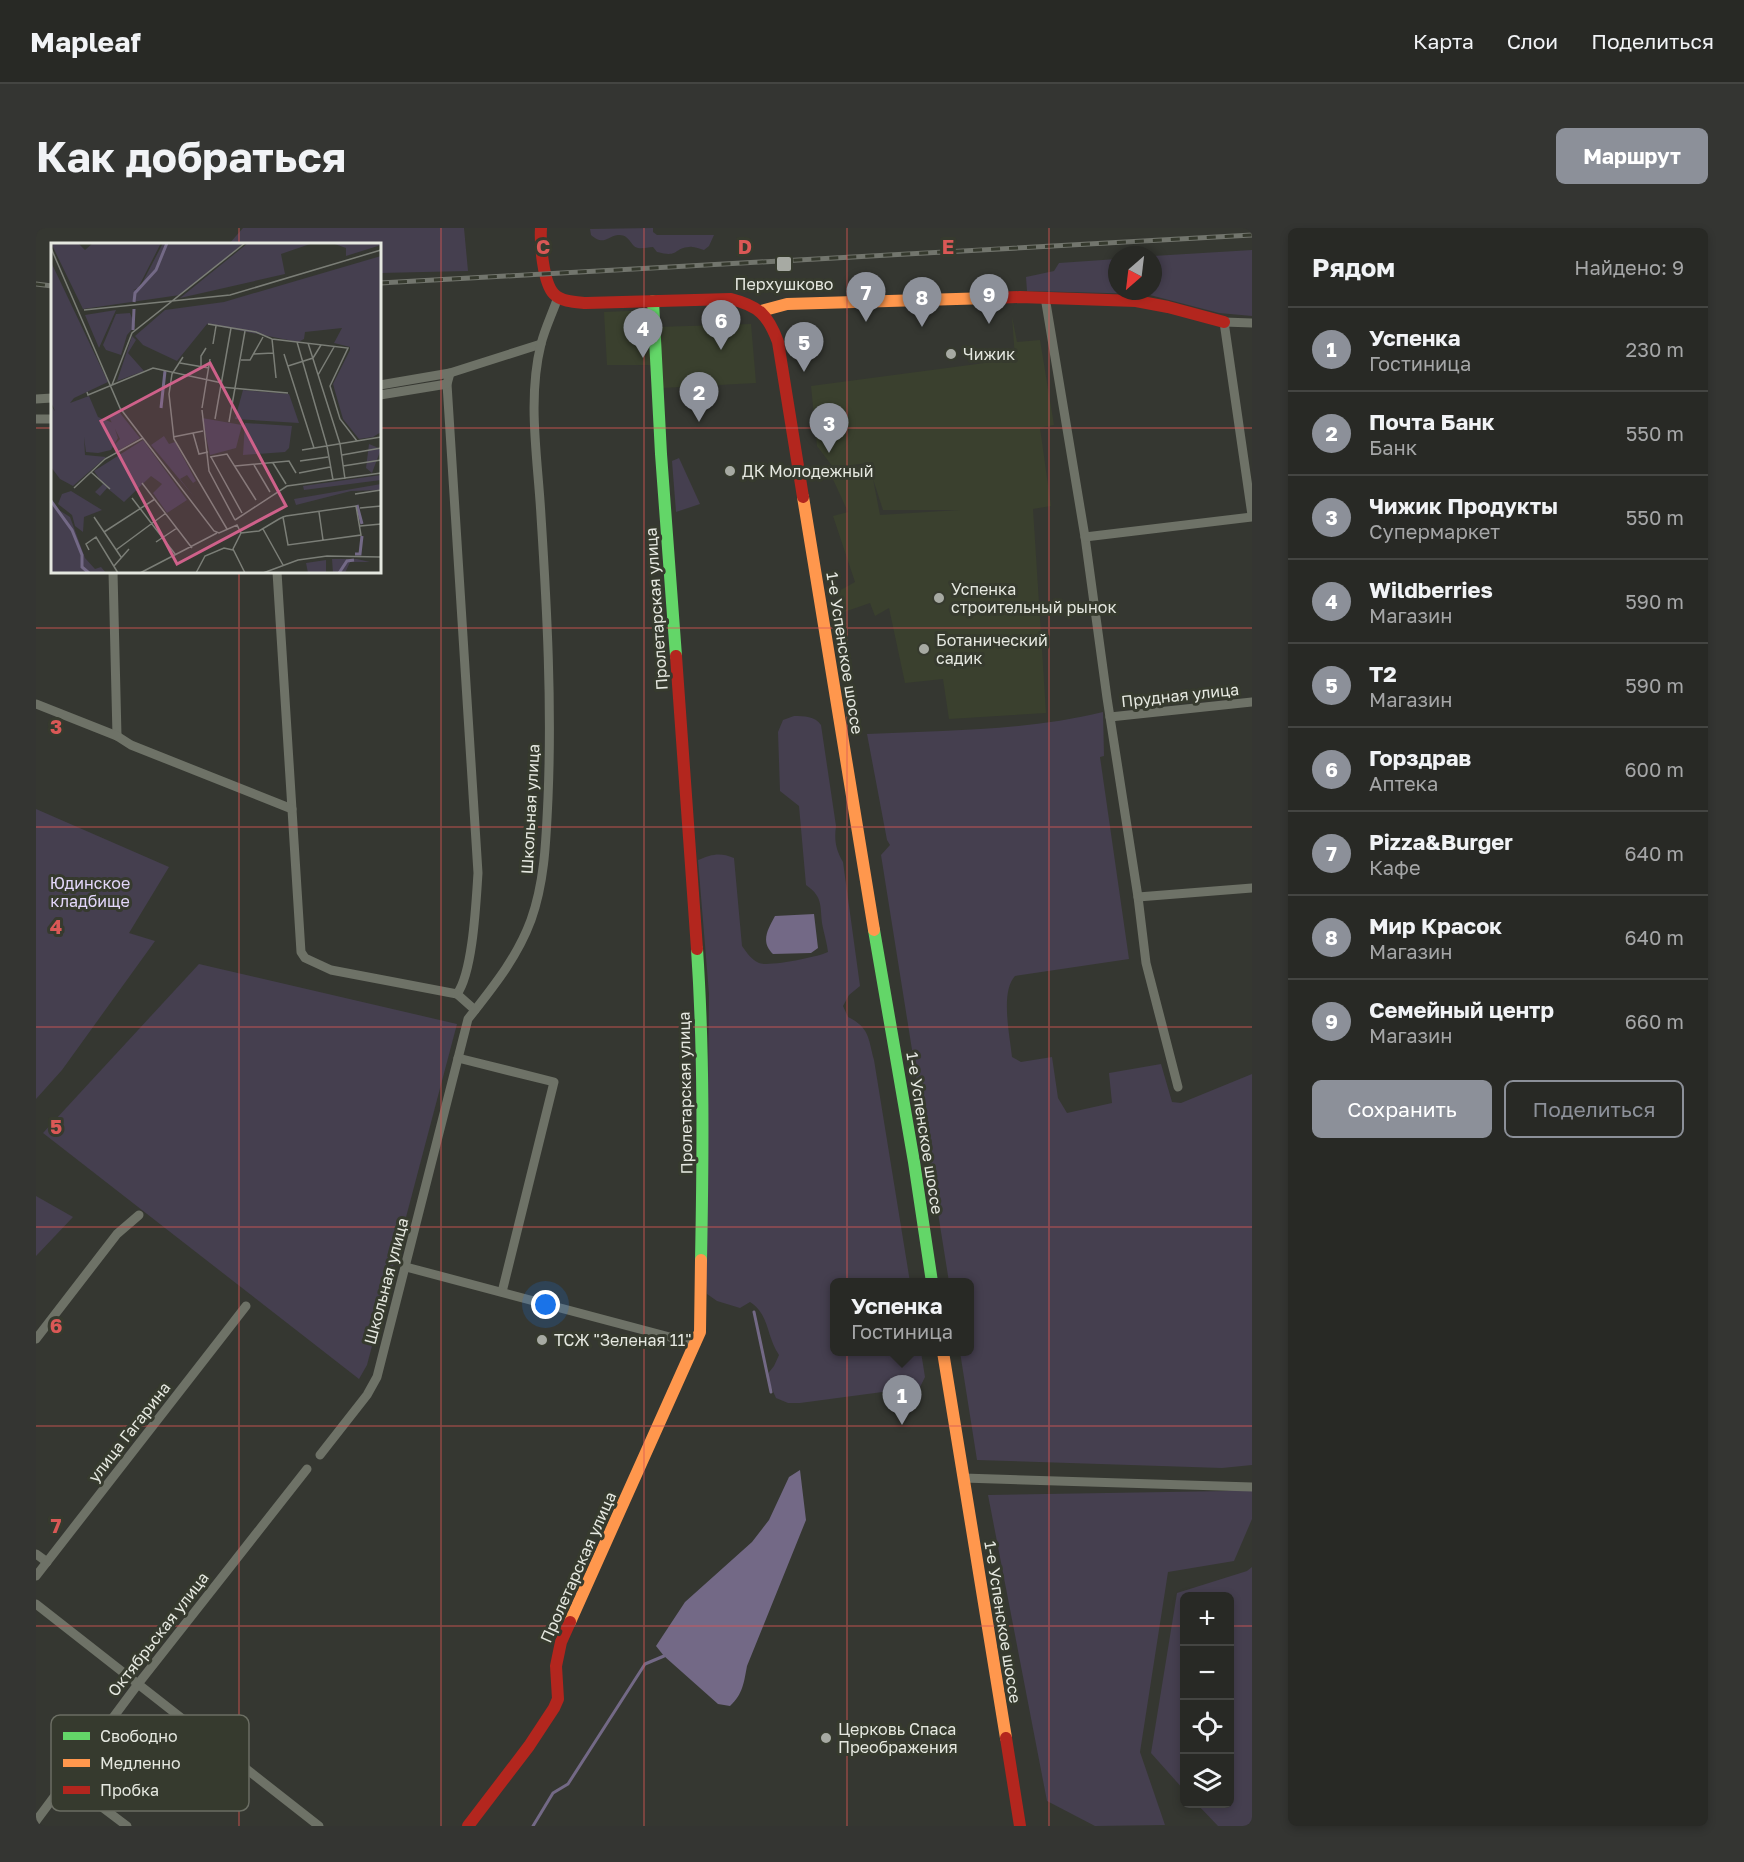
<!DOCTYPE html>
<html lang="ru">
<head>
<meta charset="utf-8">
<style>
	body { margin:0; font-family:"Golos Text",sans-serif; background:#343532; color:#f1f3f6 }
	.controls { position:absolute; right:18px; bottom:18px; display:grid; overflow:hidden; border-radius:9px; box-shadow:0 3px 9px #0003 }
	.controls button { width:54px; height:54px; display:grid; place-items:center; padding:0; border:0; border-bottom:2px solid #444542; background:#282925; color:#f1f3f6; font:30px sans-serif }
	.compass { position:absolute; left:1072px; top:18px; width:54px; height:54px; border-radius:50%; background:#282925; box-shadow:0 3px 9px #0003; rotate:208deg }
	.you { position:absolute; left:510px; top:1077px; width:21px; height:21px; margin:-15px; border:4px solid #fff; border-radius:50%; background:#1a73e8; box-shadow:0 0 0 9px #1a73e833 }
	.badge { display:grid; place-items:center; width:39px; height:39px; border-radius:50%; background:#8c9099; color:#fff; font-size:20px; font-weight:700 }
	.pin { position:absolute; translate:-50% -50px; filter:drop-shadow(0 2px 3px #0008) }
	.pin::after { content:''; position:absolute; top:32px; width:21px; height:18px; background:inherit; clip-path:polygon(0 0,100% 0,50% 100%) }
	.popup { position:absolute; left:794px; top:1050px; width:144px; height:78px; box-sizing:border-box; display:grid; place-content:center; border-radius:9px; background:#282925; filter:drop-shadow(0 2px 4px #0005); font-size:20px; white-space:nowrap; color:#a5a6a7 }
	.popup b { font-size:22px; color:#f1f3f6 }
	.popup::after { content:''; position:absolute; left:50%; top:100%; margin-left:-12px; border:12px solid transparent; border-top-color:#282925 }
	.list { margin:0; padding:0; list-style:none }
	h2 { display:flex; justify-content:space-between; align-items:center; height:78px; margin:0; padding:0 24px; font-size:26px }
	h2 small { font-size:20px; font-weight:400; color:#a5a6a7 }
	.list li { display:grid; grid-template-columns:39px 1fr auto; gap:18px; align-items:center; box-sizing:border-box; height:84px; padding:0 24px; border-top:2px solid #444542 }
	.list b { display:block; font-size:22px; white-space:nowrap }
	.list p { margin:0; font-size:20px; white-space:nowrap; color:#a5a6a7 }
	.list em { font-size:20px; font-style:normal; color:#a5a6a7 }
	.actions { display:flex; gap:12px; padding:18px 24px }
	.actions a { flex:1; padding:14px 0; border:2px solid #8c9099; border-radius:9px; text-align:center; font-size:21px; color:#8c9099 }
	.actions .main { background:#8c9099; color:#fff }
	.icon { flex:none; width:33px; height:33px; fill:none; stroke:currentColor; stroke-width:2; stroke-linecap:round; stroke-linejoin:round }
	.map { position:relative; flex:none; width:1216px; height:1598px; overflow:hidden; border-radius:9px }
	header { display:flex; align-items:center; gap:36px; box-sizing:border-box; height:84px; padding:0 30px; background:#282925; border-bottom:2px solid #444542 }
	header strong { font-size:28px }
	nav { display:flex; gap:33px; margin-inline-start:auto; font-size:21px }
	.intro { display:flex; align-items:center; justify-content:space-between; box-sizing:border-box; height:144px; padding:0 36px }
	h1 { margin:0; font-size:42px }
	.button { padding:15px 27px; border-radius:9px; background:#8c9099; color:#fff; font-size:21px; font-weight:700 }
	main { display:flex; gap:36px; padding:0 36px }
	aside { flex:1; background:#282925; border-radius:9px; box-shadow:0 3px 9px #0003 }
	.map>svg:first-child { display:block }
	.built { fill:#3a402e; fill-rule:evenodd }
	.green { fill:#453f4f }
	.water { fill:#736986 }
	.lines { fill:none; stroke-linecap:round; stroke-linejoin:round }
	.stream { stroke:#736986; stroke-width:3 }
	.street { stroke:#6e7267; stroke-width:9 }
	.fast { stroke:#63d668; stroke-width:12 }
	.slow { stroke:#ff974d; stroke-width:12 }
	.jam { stroke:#b3261e; stroke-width:12 }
	.rail-casing { stroke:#72756d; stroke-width:5 }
	.rail { stroke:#363a2e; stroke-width:3; stroke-dasharray:9; stroke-linecap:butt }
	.grid { fill:none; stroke:#da5856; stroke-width:1.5; stroke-opacity:0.55 }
	.poi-dot { fill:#a7aaa3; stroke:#363a2e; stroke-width:2 }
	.labels { text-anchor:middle; stroke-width:6; stroke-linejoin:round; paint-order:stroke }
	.poi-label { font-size:16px; fill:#e5e8e0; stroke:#363a2e; text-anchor:start }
	.street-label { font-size:16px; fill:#e5e8e0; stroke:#363a2e }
	.park-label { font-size:16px; fill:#e3d7fa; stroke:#363a2e }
	.inset-river { fill:none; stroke:#736986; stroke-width:3 }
	.inset-road { fill:none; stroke:#7b7e77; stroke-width:1.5 }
	.view { fill:#ce618a; fill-opacity:0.15; stroke:#ce618a; stroke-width:3 }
	.inset-edge { fill:none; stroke:#e5e8e0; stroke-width:3 }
	.key { fill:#363a2e; stroke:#6b6e63; stroke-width:1.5 }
	.key-label { font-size:16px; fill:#e5e8e0 }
	.grid-label { font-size:20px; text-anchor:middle; font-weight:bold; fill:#da5856; stroke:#363a2e; stroke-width:6; stroke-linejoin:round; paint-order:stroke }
</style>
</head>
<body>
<header>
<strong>Mapleaf</strong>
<nav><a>Карта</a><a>Слои</a><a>Поделиться</a></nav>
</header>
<div class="intro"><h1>Как добраться</h1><a class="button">Маршрут</a></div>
<main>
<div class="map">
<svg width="1216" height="1598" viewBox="0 0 1216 1598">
	<rect width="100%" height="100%" fill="#353731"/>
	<g class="built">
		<path d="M616,82L617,137H571L568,84Z"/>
		<path d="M976,88L981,114L1004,112L1018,197L1004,200L1015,278L997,281L1010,485L913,491L907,451L869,455L853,380L839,388L834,375L808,384L801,364L819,354L797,288L812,284L795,247L834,240L833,235L797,239L781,218L775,158L979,131ZM837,251L847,282H924L844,287Z"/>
		<path d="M715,96L720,155L626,160L621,99Z"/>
	</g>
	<g class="green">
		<path d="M207,0H428L432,43L344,45V16H193Z"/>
		<path d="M617,0V4L621,7H678L673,18L668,22C663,21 658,18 653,19C637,20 644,30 621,24L617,19C613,19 606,21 602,20C594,18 594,6 582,7C570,9 568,18 555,7L554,1Z"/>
		<path d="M1216,22V88L1183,85L1110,66L991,63L990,49L1018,43L1023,35L1081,31V63H1117V28Z"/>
		<path d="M643,230L664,276L640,284L636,233Z"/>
		<path d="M1067,484L1068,528L1064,529L1093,731L979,748C964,764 974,808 976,829L985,834L1016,829L1022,870L1031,885L1076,875L1073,845L1125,836L1136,874L1145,875L1216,846V1237L1186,1240L941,1232L924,1124H934V1054H913L845,627L854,617L851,612L831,506C910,502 990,503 1067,484Z"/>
		<path d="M758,488C768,488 779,488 785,497L800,598C798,613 800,622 807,634L824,758L813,767L807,778L812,789C834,800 832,810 838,832L874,1054H798V1124H885L889,1149L884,1159L764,1175H752L740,1170L730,1148L738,1138L743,1127C730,1108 734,1087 714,1074L704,1080L681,1073L671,1066L670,1054L673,766L662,632C676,626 684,624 698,630L706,718C711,725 715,731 723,735C732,739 782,729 792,724C791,716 789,709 787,700C783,680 789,670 770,657L763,578L744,563L742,504L747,492Z"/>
		<path d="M0,581L133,639L93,705L119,713L26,842L0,871Z"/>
		<path d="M163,736L421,796L331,1137L323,1151L7,905Z"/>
		<path d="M0,968L37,989L0,1028Z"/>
		<path d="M1216,1259V1291L1198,1333L1132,1344L1104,1524L1129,1597L1059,1598L1011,1573L952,1267L1191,1263Z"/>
		<path d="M1216,1339V1598H1182L1161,1576H1194V1368H1148V1562L1115,1525L1141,1365L1211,1343Z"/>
	</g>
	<g class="water">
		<path d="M778,686L782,720L775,725L737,726C724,714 732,701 739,688Z"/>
		<path d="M764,1242L770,1292L711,1438C708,1454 707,1466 694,1478L682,1476L628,1428L620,1418L649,1374L716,1314L733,1292L753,1249Z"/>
	</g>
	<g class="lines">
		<g class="stream">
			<path d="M718,1084L735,1164"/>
			<path d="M497,1598L517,1565L532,1556L609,1436L628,1428"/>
		</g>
		<g class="street">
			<path d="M1009,69L1049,309L1071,470L1102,669L1110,735L1142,859"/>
			<path d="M1216,95L1188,94L1216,287"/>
			<path d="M414,145L411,156L442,645C440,674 437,744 421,766"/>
			<path d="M344,157L414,145L505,116"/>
			<path d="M344,167L411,156"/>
			<path d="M0,171L16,170"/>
			<path d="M0,191H16"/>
			<path d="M1049,309L1216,289"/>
			<path d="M77,344L81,508"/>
			<path d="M241,344L265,724L269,730L295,742L421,766L439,782"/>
			<path d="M0,476L81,508L95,517L256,581"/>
			<path d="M1074,489L1216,474"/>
			<path d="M1102,669L1216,660"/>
			<path d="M422,830L518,854L466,1064"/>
			<path d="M370,1039L660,1116"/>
			<path d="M0,1111L81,1006L103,987"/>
			<path d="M284,1227L331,1167L341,1149L432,791C457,759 481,730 495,692C509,653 510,611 512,570C516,476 511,382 505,288C502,232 491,172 505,116C509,100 517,84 522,69"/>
			<path d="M927,1250L1216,1259"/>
			<path d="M0,1326L11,1334"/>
			<path d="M0,1348L210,1078"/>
			<path d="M0,1376L283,1598"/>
			<path d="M30,1552L91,1598"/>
			<path d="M0,1593L102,1456L271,1241"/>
		</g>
		<g class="fast">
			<path d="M617,73L625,226L640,428"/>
			<path d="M838,702L878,934L896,1054"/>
			<path d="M661,721C668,824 667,928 665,1032"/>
		</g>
		<g class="slow">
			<path d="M725,83L751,76L954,70"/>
			<path d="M767,269L838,702"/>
			<path d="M907,1124L970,1510"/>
			<path d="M534,1394L664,1104L665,1032"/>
		</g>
		<g class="jam">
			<path d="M505,0C504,15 507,55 518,66C526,74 539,74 550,75L695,71C723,78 732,87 742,114L767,269"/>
			<path d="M954,70L984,69L1100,73L1132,79L1188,94"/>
			<path d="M640,428L661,721"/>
			<path d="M970,1510L984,1598"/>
			<path d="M432,1598L493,1518L518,1480L522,1471L520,1438L525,1414L534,1394"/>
		</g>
		<defs>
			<g id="rail">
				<path d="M344,55L1216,7"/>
				<path d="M0,56L16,58"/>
			</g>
		</defs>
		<use href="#rail" class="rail-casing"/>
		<use href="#rail" class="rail"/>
	</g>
	<path class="grid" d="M203,0V16M405,0V1598M608,0V1598M811,0V1598M1013,0V1598M0,200H16M344,200H1216M203,344V1598M0,400H1216M0,599H1216M0,799H1216M0,999H1216M0,1198H1216M0,1398H1148M1194,1398H1216"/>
	<g class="poi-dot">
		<rect x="740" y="28" width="16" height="16" rx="3"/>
		<circle cx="915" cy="126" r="6"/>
		<circle cx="694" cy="243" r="6"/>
		<circle cx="903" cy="370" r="6"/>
		<circle cx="888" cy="421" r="6"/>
		<circle cx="506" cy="1112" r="6"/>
		<circle cx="790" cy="1510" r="6"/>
	</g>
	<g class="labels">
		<g class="poi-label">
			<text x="748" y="62" text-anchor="middle">Перхушково</text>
			<text x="927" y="132">Чижик</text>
			<text x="706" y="249">ДК Молодежный</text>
			<text x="915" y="367">Успенка<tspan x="915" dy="18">строительный рынок</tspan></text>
			<text x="900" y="418">Ботанический<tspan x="900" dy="18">садик</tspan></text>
			<text x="518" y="1118">ТСЖ "Зеленая 11"</text>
			<text x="802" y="1507">Церковь Спаса<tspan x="802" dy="18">Преображения</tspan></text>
		</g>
		<g class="street-label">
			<text transform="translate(620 381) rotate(-94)" y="6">Пролетарская улица</text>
			<text transform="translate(809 425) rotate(81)" y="6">1-е Успенское шоссе</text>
			<text transform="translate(1144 467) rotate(-6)" y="6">Прудная улица</text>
			<text transform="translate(494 581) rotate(-87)" y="6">Школьная улица</text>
			<text transform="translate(649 865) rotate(-91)" y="6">Пролетарская улица</text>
			<text transform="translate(889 905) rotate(81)" y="6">1-е Успенское шоссе</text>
			<text transform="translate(350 1053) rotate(-75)" y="6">Школьная улица</text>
			<text transform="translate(93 1204) rotate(-52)" y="6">улица Гагарина</text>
			<text transform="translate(542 1339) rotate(-66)" y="6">Пролетарская улица</text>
			<text transform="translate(967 1394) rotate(81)" y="6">1-е Успенское шоссе</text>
			<text transform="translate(122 1406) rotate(-52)" y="6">Октябрьская улица</text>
		</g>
		<g class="park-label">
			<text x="54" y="661">Юдинское<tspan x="54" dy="18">кладбище</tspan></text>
		</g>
	</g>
	<g transform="translate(15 15)">
		<rect width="330" height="330" fill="#353731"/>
		<path d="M0,0H27L34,7L42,0H110L87,45L82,47L88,46L112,0H193L129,52L32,66ZM197,0H262L230,11L234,31L129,55ZM281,0H330V2L295,13V5ZM330,13V189L322,194L308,196L292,176L282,141L299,107V104L283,100L291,85L254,89L253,96L247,99L156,81L126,118L92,102L84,93L114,67L173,59ZM0,19L57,139L23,155L19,160L38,153L47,174L62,180L67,195L60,207L47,210L35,209L33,194L34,212L55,214L22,243L9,236L0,224V163L4,168L0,159ZM65,67L48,105L34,72ZM79,70L84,83L76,92L70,112L55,107L52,102L65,71ZM81,93L85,97L77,110L93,128L66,138ZM192,147L238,151L248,180L184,176ZM63,170H69L89,195L65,209L64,201L69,196L58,174ZM151,175L191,182L185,205L159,212ZM194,180L241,183L238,205L234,209L192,212ZM113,193L118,201L124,199L145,238L142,240L136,232L129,236L144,255L100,202ZM92,197L136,257L116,270L102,250L111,241L100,233L73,259L56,245L49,253L44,249L52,241L43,228ZM318,201L330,206L321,230L315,225ZM330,232V237L253,247L252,243ZM330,241V247L300,248L245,262L243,256ZM20,248L51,267L33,274L32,289L24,283L21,272L7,261L11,251ZM0,262L19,274L34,315L44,326L50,324L55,330H0ZM281,316H306L319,319H299L294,330H282ZM275,317V330H257L255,320Z" fill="#453f4f"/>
		<path class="inset-river" d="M83,59L84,50L105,27L116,0M82,87L83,66M110,165L114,128M0,258L21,287L31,312V324L38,330M306,262L311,281M304,311H309L311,293M288,330L296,318L303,317"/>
		<path class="inset-road" d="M0,5L69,165L163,288L168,290L186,282L190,290L182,306L194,330M33,67L179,52L330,7M157,81L205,89L221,96L297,105L279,143L289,176L306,198M221,96L225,135M246,99L276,203L282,237M257,100L289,201L294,236M162,101L165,83M203,111L222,110M233,111L263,205M132,114L121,131L118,151L123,196L176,286M190,117H199L212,94M129,120L158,125M237,123L262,115L270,102M150,124V113L155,105M267,132L283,104M61,142L81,90L194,0M170,144L237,150M36,149L37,152L102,125L171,140M151,165L159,116M151,167L158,228L184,277M164,176L180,85M178,179L194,88M142,190L148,211L157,209M122,194L152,188M251,207L330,194M291,212L330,205M159,214L176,211L205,257M160,214L191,270M249,218L277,214M222,220L235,241M203,222L219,249M184,223L238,218L245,230M292,223L330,217M40,229L59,246M248,230L279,224M91,240L141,305M23,245L54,216L92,195M304,251L330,247M81,255L124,311M309,265L330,263M268,269L272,297M43,274L70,314M184,277L236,243L330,230M309,283L330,281M212,286L232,322M53,289L104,256M190,290L208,288L228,276L232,274L235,273L305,263L310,292L237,302L232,274M105,299L126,285M38,307L35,301L45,294L67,330M65,307L115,270M63,323L78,306M89,330L166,290M145,330L154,313L173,305L182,307M212,330L247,317L276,313L330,314"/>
		<path class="view" d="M159,120L235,263L126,321L50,178Z"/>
		<rect width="330" height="330" class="inset-edge"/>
	</g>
	<rect x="15" y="1487" width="198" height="96" rx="9" class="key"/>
	<rect x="27" y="1504" width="27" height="8" fill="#63d668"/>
	<rect x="27" y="1531" width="27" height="8" fill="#ff974d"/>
	<rect x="27" y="1558" width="27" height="8" fill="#b3261e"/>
	<g class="key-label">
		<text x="64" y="1514">Свободно</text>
		<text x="64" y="1541">Медленно</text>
		<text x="64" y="1568">Пробка</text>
	</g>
	<g class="grid-label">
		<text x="507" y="26">C</text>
		<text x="709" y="26">D</text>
		<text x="912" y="26">E</text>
		<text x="20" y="506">3</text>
		<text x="20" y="706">4</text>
		<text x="20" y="906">5</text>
		<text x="20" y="1105">6</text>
		<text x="20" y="1305">7</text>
	</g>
</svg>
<div class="controls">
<button>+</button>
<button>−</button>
<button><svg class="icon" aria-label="locate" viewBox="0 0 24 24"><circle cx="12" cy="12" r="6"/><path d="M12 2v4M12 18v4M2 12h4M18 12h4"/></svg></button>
<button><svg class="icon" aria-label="layers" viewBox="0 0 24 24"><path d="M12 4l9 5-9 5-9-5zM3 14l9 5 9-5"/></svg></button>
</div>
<svg class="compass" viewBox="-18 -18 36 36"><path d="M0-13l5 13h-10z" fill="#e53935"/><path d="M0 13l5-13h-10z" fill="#a5a6a7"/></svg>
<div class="you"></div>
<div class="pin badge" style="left:866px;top:1197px">1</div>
<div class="popup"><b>Успенка</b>Гостиница</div>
<div class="pin badge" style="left:663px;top:194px">2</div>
<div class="pin badge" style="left:793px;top:225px">3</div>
<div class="pin badge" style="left:607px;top:130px">4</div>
<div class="pin badge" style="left:768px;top:144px">5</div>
<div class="pin badge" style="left:685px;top:122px">6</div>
<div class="pin badge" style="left:830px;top:94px">7</div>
<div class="pin badge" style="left:886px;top:99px">8</div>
<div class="pin badge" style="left:953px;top:96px">9</div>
</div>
<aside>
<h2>Рядом<small>Найдено: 9</small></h2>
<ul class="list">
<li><span class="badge">1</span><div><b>Успенка</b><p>Гостиница</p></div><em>230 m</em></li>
<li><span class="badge">2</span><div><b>Почта Банк</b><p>Банк</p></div><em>550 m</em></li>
<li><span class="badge">3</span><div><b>Чижик Продукты</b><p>Супермаркет</p></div><em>550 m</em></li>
<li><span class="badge">4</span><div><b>Wildberries</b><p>Магазин</p></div><em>590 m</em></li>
<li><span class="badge">5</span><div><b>T2</b><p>Магазин</p></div><em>590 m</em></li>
<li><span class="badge">6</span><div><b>Горздрав</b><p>Аптека</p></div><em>600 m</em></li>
<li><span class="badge">7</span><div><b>Pizza&amp;Burger</b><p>Кафе</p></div><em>640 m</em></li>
<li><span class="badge">8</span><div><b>Мир Красок</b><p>Магазин</p></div><em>640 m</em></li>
<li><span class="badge">9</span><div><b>Семейный центр</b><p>Магазин</p></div><em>660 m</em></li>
</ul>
<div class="actions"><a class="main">Сохранить</a><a>Поделиться</a></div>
</aside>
</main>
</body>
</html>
